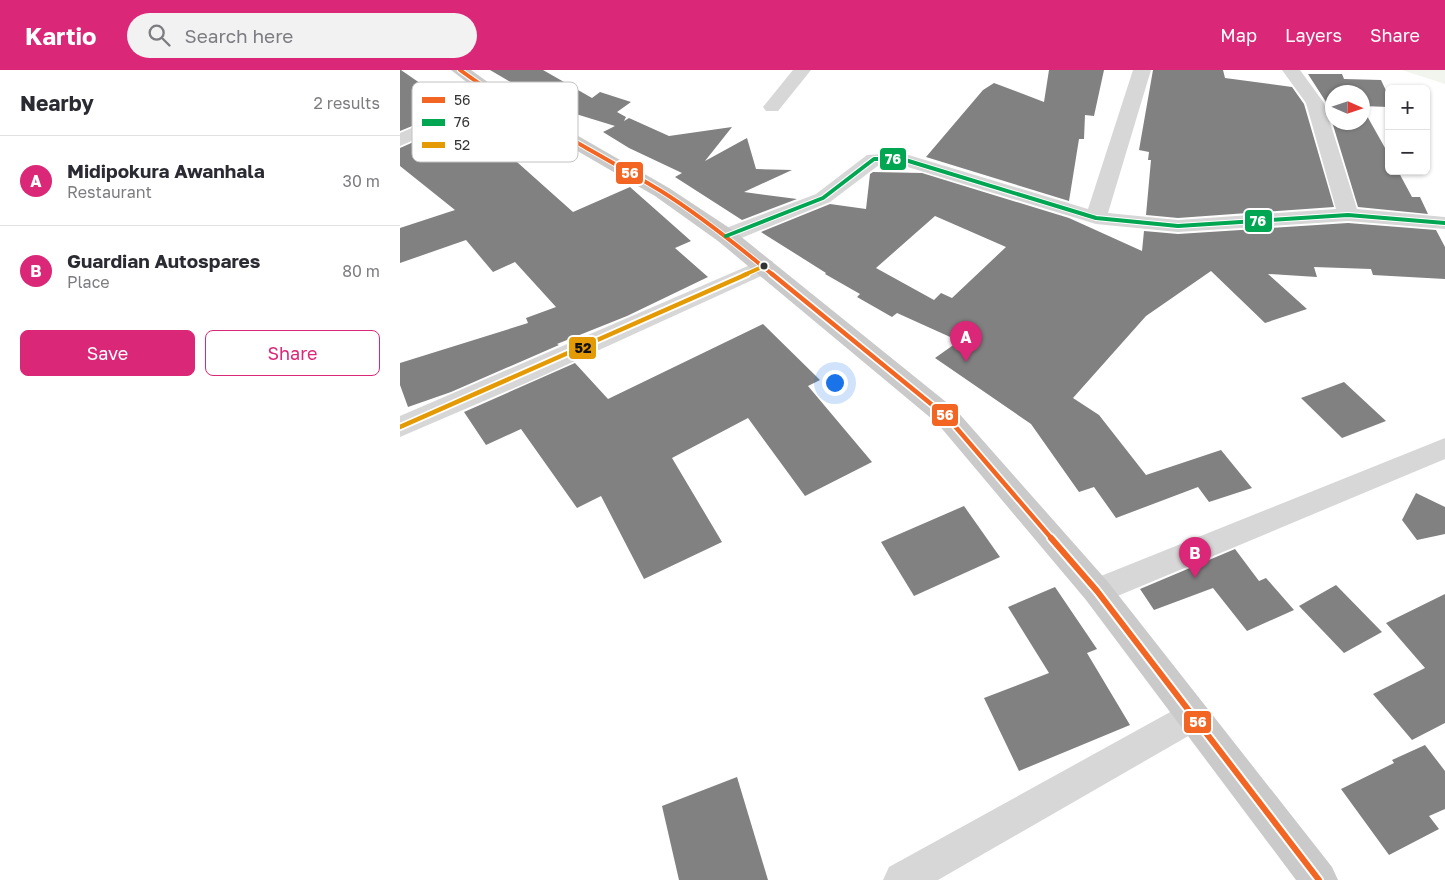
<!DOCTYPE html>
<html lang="en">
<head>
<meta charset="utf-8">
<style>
	body { margin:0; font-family:"Golos Text",sans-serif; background:#f2f2f3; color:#2b2b33 }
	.controls { position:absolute; right:15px; top:15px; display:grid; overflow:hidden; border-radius:8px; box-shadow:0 1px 4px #0004 }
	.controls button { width:45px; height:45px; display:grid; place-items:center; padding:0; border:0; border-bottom:1px solid #e1e1e2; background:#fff; color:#2b2b33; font:25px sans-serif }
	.compass { position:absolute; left:925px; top:15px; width:45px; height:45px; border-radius:50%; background:#fff; box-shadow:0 1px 4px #0004; rotate:93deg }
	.you { position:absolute; left:434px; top:312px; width:18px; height:18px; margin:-12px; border:4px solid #fff; border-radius:50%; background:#1a73e8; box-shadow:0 0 0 8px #1a73e833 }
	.badge { display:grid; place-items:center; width:32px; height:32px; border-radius:50%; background:#db2777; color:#fff; font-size:16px; font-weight:700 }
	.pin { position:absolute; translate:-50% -41px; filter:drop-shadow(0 1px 2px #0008) }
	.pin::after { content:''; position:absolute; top:26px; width:18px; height:15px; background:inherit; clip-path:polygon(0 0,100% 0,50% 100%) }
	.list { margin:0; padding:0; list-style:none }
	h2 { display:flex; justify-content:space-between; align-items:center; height:65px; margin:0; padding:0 20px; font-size:21px }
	h2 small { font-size:16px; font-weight:400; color:#7c7c81 }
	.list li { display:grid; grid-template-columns:32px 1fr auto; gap:15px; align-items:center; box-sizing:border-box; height:90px; padding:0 20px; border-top:1px solid #e1e1e2 }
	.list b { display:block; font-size:19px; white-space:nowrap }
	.list p { margin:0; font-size:16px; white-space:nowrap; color:#7c7c81 }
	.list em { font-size:16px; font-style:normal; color:#7c7c81 }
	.actions { display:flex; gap:10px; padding:15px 20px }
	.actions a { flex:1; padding:11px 0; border:1px solid #db2777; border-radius:8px; text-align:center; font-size:18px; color:#db2777 }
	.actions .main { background:#db2777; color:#fff }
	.icon { flex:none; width:28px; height:28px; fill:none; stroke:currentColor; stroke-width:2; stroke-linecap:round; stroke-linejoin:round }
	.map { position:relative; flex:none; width:1045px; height:810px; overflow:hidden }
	header { display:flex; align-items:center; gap:30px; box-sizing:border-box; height:70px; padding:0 25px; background:#db2777; color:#fff }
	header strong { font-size:24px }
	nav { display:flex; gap:28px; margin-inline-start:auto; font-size:18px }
	.search { width:350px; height:45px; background:#f2f2f3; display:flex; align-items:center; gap:12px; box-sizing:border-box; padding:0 18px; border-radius:28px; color:#7c7c81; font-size:19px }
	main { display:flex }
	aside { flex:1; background:#fff }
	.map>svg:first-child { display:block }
	.green { fill:#f1f5ed }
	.building { fill:#818181; fill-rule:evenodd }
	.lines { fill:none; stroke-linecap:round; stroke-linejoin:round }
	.minor { fill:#d7d7d7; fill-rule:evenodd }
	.major { fill:#cacaca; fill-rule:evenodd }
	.bus-1-far2-casing { stroke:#fff; stroke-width:6 }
	.bus-1-far1-casing { stroke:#fff; stroke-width:8 }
	.bus-1-casing { stroke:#fff; stroke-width:10 }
	.bus-2-casing { stroke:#fff; stroke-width:6 }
	.bus-3-far1-casing { stroke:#fff; stroke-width:6 }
	.bus-3-casing { stroke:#fff; stroke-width:8 }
	.bus-1-far2 { stroke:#f26522; stroke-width:4 }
	.bus-1-far1 { stroke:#f26522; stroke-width:4.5 }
	.bus-1 { stroke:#f26522; stroke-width:6 }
	.bus-2 { stroke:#00a651; stroke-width:4 }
	.bus-3-far1 { stroke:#e39a05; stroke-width:4 }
	.bus-3 { stroke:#e39a05; stroke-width:4.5 }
	.bus-dot { fill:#333; stroke:#fff; stroke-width:2 }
	.key { fill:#fff; stroke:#c2c2c2; stroke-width:1 }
	.key-label { font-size:14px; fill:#333 }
	.line-badge { stroke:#fff; stroke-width:2 }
	.badge-label { font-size:14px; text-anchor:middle; font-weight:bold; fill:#fff }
	.pale-badge-label { font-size:14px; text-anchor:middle; font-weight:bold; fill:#111 }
</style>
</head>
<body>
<header>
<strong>Kartio</strong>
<div class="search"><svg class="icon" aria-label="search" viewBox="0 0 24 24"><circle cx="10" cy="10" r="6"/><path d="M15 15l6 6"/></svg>Search here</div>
<nav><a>Map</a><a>Layers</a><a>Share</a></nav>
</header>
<main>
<aside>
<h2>Nearby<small>2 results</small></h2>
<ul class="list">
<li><span class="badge">A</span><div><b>Midipokura Awanhala</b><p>Restaurant</p></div><em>30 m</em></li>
<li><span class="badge">B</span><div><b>Guardian Autospares</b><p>Place</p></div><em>80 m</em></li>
</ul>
<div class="actions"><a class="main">Save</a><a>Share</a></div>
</aside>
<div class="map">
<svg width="1045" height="810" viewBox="0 0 1045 810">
	<rect width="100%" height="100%" fill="#fff"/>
	<path class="green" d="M1002,0H1045V14Z"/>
	<g class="building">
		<path d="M0,0H1L56,38L0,61Z"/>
		<path d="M90,0H143L192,28L200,22L231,32L217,42L226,47L224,51L229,48L269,66L332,57L305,91L347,68L356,99L392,100L344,122L397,129L342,150L275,107L282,103L229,78L203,62L215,56L153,37Z"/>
		<path d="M649,0H704L694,46L685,45L684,69H679L669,131L526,87L583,20L594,13L644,32Z"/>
		<path d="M753,0H823L825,8L892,17L904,34L934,137L778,148L746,145L751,90H748L749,82L739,80Z"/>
		<path d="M908,4H942L944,9L981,10L989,27V37L962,36V22H932V52H962V37L989,85V101H998L1012,127H1020L1028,144L958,137L926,32Z"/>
		<path d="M70,47L117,80L108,84L173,142L230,117L291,171L275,178L308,207L227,246L157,274L159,275L51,322L8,337L0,315V293L128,253L126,248L156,237L115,192L93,202L66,170L0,193V158L55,140L0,96V78Z"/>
		<path d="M473,102L522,103L669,148L742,181L744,161L778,164L948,153L1036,160L1045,177V209L973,205L971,199L914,197L917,207L868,204L907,239L865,253L811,201L746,246L673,328L699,345L746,405L821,380L852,418L809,432L798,417L716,448L694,417L679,422L631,354L535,288L559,271L497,243L492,247L457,227L460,224L425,204L426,203L361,162L430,134L466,139L470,104ZM535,146L606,177L552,228L541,223L534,230L476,198Z"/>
		<path d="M363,254L420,310L408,316L472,392L405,426L348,348L272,388L322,472L244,509L201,426L177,438L121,359L86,375L64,342L175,293L208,329Z"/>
		<path d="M944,312L986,351L942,368L901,328Z"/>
		<path d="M1016,423L1045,437V464L1017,470L1002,450Z"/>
		<path d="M564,436L600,487L514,526L481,472Z"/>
		<path d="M835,479L859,511L866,508L894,540L847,561L813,518L754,540L740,519Z"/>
		<path d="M936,515L982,562L944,583L899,536Z"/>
		<path d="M655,517L697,579L687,583L730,655L619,701L584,628L649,603L608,537Z"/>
		<path d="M1045,524V653L1012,670L973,624L1025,598L986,553Z"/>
		<path d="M1025,675L1045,701V739L1029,746L1039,759L989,785L941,719L994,693L992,690Z"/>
		<path d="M337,707L368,810H279L262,736Z"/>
	</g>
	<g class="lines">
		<g class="minor">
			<path d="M393,0H411L378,41H366L363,37Z"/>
			<path d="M733,0H751L708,143L778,150L936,139L906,33L882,0H900L924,33L957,139L1045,147V159L948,151L778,162L696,154L501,95H479L430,132L334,171L326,172L318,171L315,166L318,161L416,124L467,85L502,83L688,139Z"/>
			<path d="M97,22L103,23L106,27L103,31L0,76V63Z"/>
			<path d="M364,189L372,191L375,196L372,201L140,307L0,367V346Z"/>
			<path d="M1045,368V389L708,530L697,534L686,530L682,521L686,512Z"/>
			<path d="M792,630L804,635L809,646L804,657L538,810H483L489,797Z"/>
		</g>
		<path class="major" d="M51,0H71L103,23L269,118L334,161L556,340L708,512L932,797L938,810H896L686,530L538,354L318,171L255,126L91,31Z"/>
		<defs>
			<path id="bus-1-far2" d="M60,0C123,46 194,80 261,121C301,146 337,175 373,205"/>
			<path id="bus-1-far1" d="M372,204L547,347L652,469"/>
			<path id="bus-1" d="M651,468L697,521L919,810"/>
			<path id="bus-2" d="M326,166L423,128L474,89H502L696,148L778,156L948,145L1045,153"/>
			<path id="bus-3-far1" d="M344,205L364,196"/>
			<path id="bus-3" d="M0,357L347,204"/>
		</defs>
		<use href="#bus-1-far2" class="bus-1-far2-casing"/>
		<use href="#bus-1-far1" class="bus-1-far1-casing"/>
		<use href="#bus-1" class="bus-1-casing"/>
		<use href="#bus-2" class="bus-2-casing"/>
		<use href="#bus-3-far1" class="bus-3-far1-casing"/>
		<use href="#bus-3" class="bus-3-casing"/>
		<use href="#bus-1-far2" class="bus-1-far2"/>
		<use href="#bus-1-far1" class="bus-1-far1"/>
		<use href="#bus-1" class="bus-1"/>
		<use href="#bus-2" class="bus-2"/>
		<use href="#bus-3-far1" class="bus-3-far1"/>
		<use href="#bus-3" class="bus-3"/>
	</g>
	<circle class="bus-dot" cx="364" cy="196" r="4.5"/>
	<rect x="12" y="12" width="166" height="80" rx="8" class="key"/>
	<rect x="22" y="27" width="23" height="6" fill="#f26522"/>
	<rect x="22" y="49" width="23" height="7" fill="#00a651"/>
	<rect x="22" y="72" width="23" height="6" fill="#e39a05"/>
	<g class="key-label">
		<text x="54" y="35">56</text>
		<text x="54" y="57">76</text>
		<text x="54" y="80">52</text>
	</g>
	<g class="line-badge">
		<rect x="479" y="77" width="28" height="24" rx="5" fill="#00a651"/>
		<rect x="215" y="91" width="29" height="24" rx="5" fill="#f26522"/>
		<rect x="844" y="139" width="29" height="24" rx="5" fill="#00a651"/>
		<rect x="168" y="266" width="29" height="24" rx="5" fill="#e39a05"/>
		<rect x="531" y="333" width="28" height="24" rx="5" fill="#f26522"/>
		<rect x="783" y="640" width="29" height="24" rx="5" fill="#f26522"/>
	</g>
	<g class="badge-label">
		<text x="493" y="94">76</text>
		<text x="230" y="108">56</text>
		<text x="858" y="156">76</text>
		<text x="545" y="350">56</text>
		<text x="798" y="657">56</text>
	</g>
	<g class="pale-badge-label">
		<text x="183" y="283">52</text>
	</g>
</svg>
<div class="controls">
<button>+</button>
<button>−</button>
</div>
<svg class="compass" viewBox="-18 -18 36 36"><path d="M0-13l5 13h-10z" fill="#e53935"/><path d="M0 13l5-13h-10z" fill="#7c7c81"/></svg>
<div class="you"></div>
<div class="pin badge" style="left:566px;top:292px">A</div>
<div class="pin badge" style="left:795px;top:508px">B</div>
</div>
</main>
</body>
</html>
